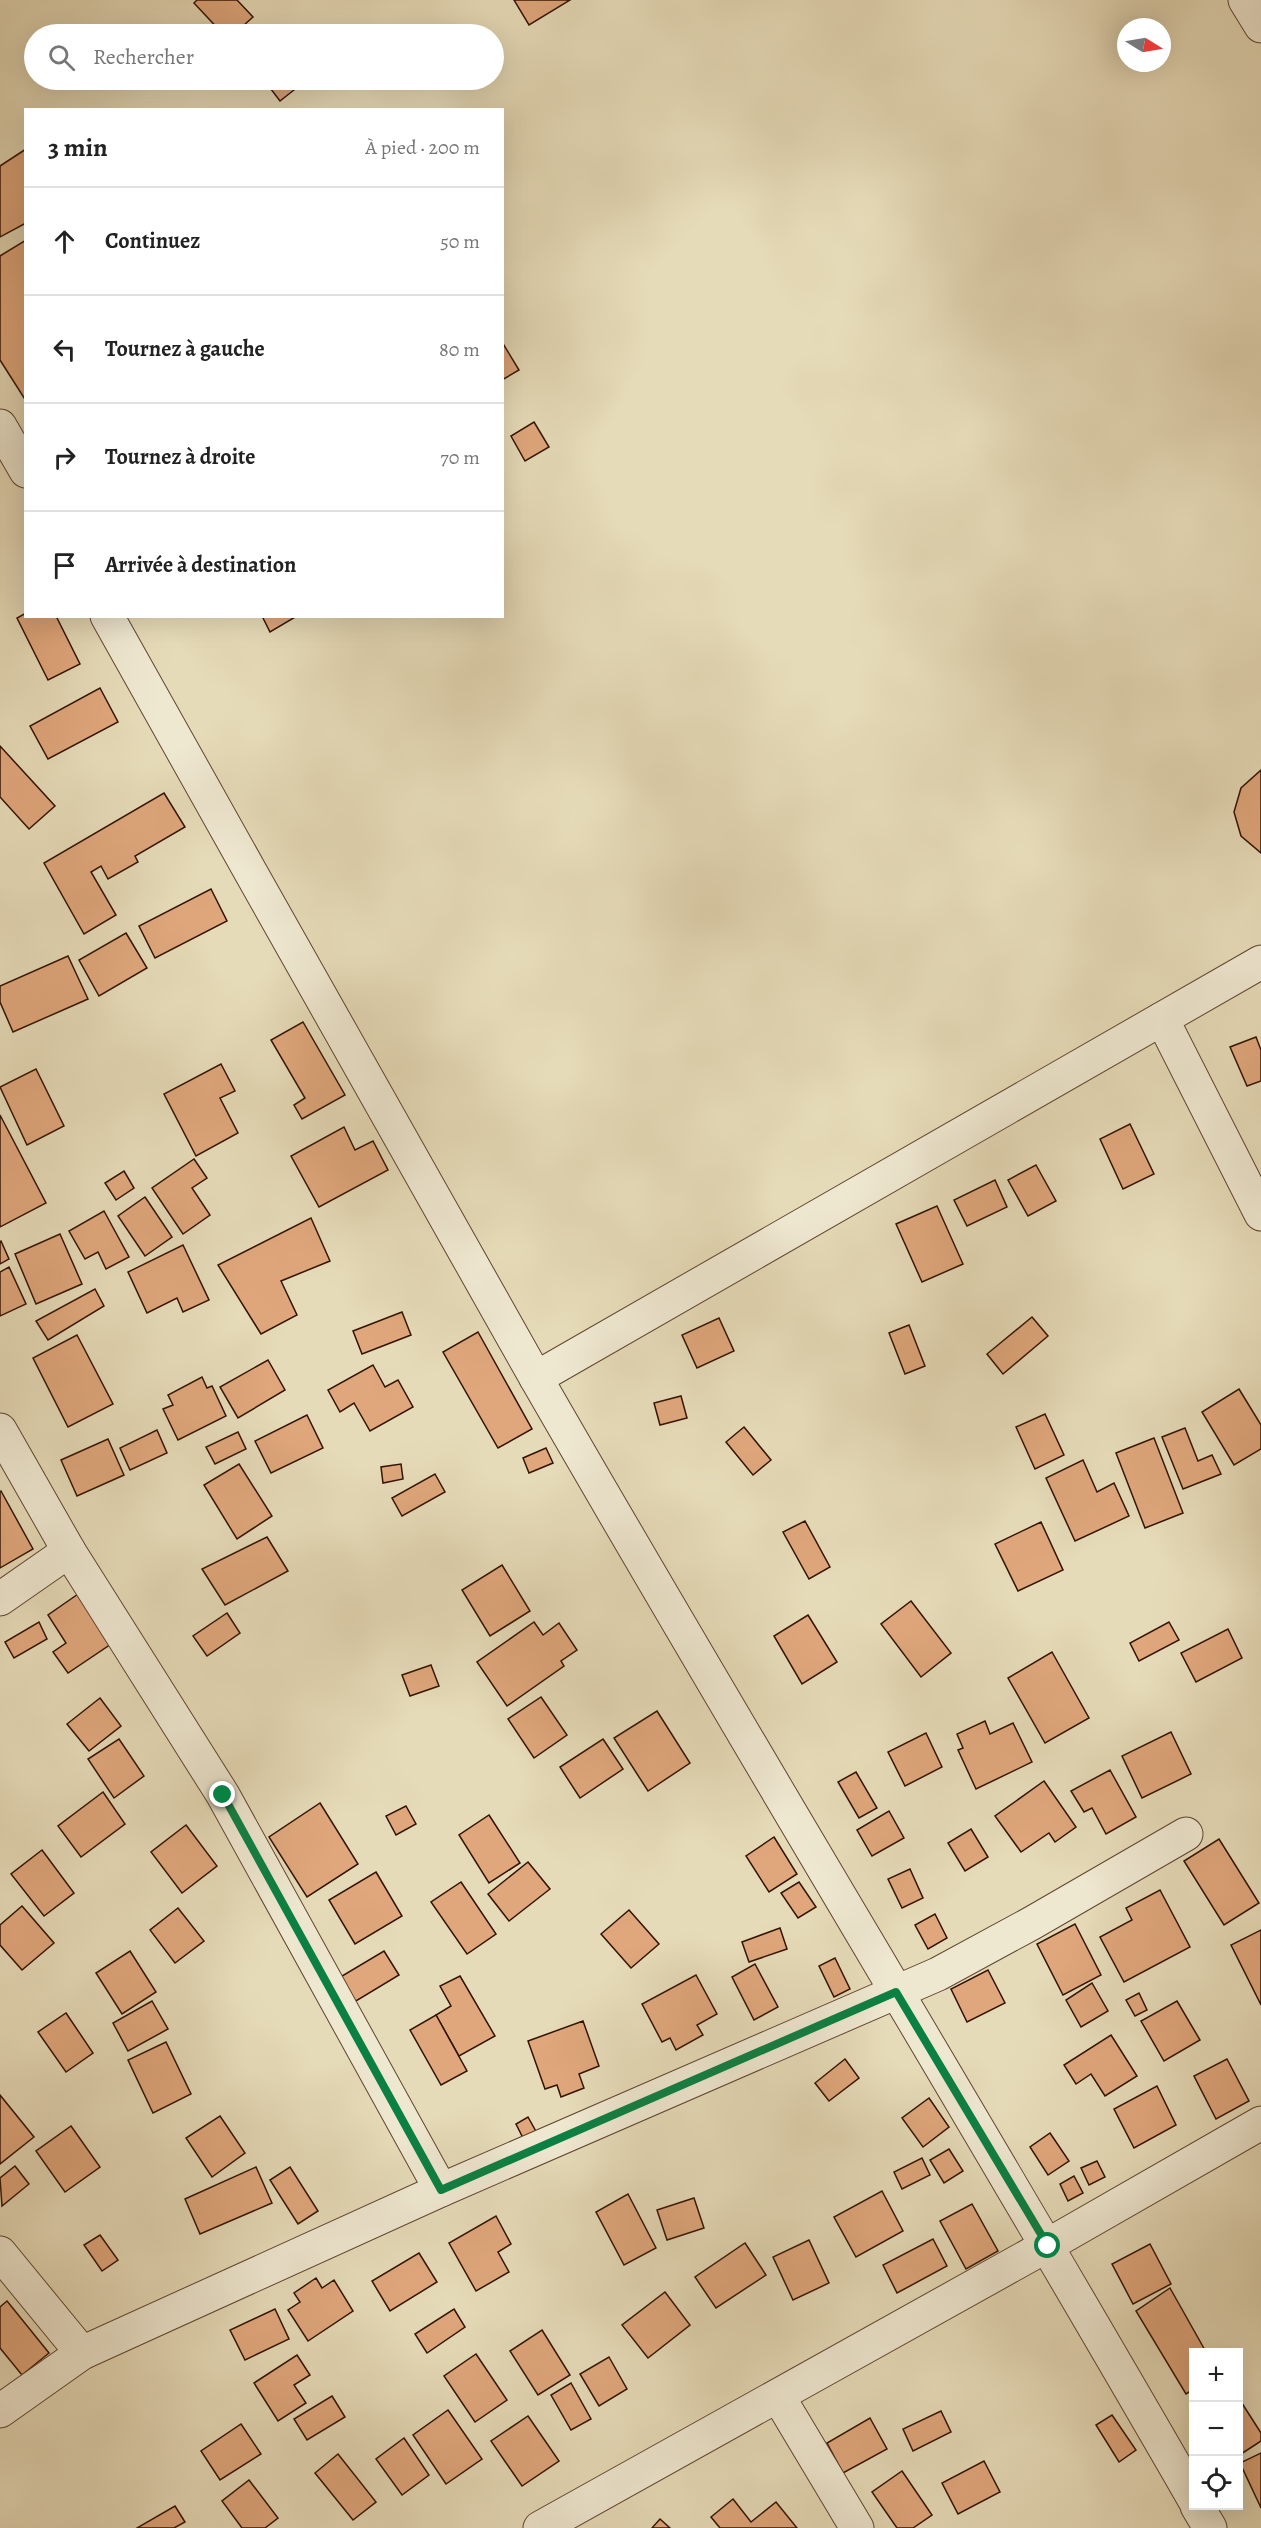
<!DOCTYPE html>
<html lang="fr">
<head>
<meta charset="utf-8">
<style>
	body { margin:0; font-family:Alegreya,serif; background:#f2f2f2; color:#222 }
	.controls { position:absolute; right:18px; bottom:18px; display:grid; overflow:hidden; border-radius:0px; box-shadow:0 6px 24px #0002 }
	.controls button { width:54px; height:54px; display:grid; place-items:center; padding:0; border:0; border-bottom:2px solid #e0e0e0; background:#fff; color:#222; font:30px sans-serif }
	.compass { position:absolute; left:1117px; top:18px; width:54px; height:54px; border-radius:50%; background:#fff; box-shadow:0 6px 24px #0002; rotate:101deg }
	.stop { position:absolute; width:18px; height:18px; margin:-14px; border:4px solid #0b8043; border-radius:50%; background:#fff }
	.stop.end { background:#0b8043; border-color:#fff; box-shadow:0 2px 6px #0008 }
	.list { margin:0; padding:0; list-style:none }
	h2 { display:flex; justify-content:space-between; align-items:center; height:78px; margin:0; padding:0 24px; font-size:26px }
	h2 small { font-size:20px; font-weight:400; color:#767676 }
	.list li { display:grid; grid-template-columns:39px 1fr auto; gap:18px; align-items:center; box-sizing:border-box; height:108px; padding:0 24px; border-top:2px solid #e0e0e0 }
	.list b { display:block; font-size:22px; white-space:nowrap }
	.list em { font-size:20px; font-style:normal; color:#767676 }
	.icon { flex:none; width:33px; height:33px; fill:none; stroke:currentColor; stroke-width:2; stroke-linecap:round; stroke-linejoin:round }
	.map { position:relative; flex:none; width:1261px; height:2528px; overflow:hidden }
	.search { position:absolute; background:#fff; box-shadow:0 6px 24px #0002; left:24px; top:24px; width:480px; height:66px; display:flex; align-items:center; gap:15px; box-sizing:border-box; padding:0 21px; border-radius:33px; color:#767676; font-size:22px }
	.panel { position:absolute; background:#fff; box-shadow:0 6px 24px #0002; left:24px; top:108px; width:480px; height:510px; border-radius:0px }
	.map>svg:first-child { display:block }
	.building { fill:#e0a77c; stroke:#331303; stroke-width:1.5 }
	.lines { fill:none; stroke-linecap:round; stroke-linejoin:round }
	.minor-casing { stroke:#604530; stroke-width:35 }
	.tertiary-casing { stroke:#604530; stroke-width:35 }
	.minor { stroke:#efe8d1; stroke-width:33 }
	.tertiary { stroke:#efe8d1; stroke-width:33 }
	.route { stroke:#0b8043; stroke-width:8 }
</style>
</head>
<body>
<div class="map">
<svg width="1261" height="2528" viewBox="0 0 1261 2528">
	<rect width="100%" height="100%" fill="#e6dbb8"/>
	<filter id="stains"><feTurbulence type="fractalNoise" baseFrequency=".00333" numOctaves="4"/><feColorMatrix values="0 0 0 0 .2 0 0 0 0 .09 0 0 0 0 .02 0 0 0 .5 -.17"/></filter>
	<radialGradient id="worn" r=".72"><stop offset=".6" stop-color="#630" stop-opacity="0"/><stop offset="1" stop-color="#630" stop-opacity=".3"/></radialGradient>
	<g class="building">
		<path d="M197,0H237L253,17L234,34H223L194,3Z"/>
		<path d="M514,0H570L529,25Z"/>
		<path d="M264,80H286L294,90L280,101Z"/>
		<path d="M26,149V223L0,237V166Z"/>
		<path d="M26,240V401L0,360V256Z"/>
		<path d="M502,342L519,370L502,380Z"/>
		<path d="M534,422L549,447L525,461L511,436Z"/>
		<path d="M26,613V616H56L80,664L48,680L17,618Z"/>
		<path d="M262,616H297L270,632Z"/>
		<path d="M100,688L118,722L48,759L30,726Z"/>
		<path d="M0,746L55,806L29,829L0,797Z"/>
		<path d="M1261,770V853L1241,836L1234,812L1241,788Z"/>
		<path d="M164,793L185,827L135,856L138,862L108,879L101,866L91,872L116,915L84,934L44,863Z"/>
		<path d="M211,889L227,921L155,958L139,926Z"/>
		<path d="M126,933L147,968L99,996L79,960Z"/>
		<path d="M68,956L88,999L13,1032L0,1002V986Z"/>
		<path d="M303,1022L345,1095L302,1119L294,1105L305,1098L271,1040Z"/>
		<path d="M1256,1037L1261,1050V1081L1247,1086L1230,1047Z"/>
		<path d="M221,1064L235,1091L220,1098L238,1133L196,1156L164,1094Z"/>
		<path d="M36,1069L64,1126L27,1145L0,1087Z"/>
		<path d="M0,1115L46,1203L0,1227Z"/>
		<path d="M1130,1124L1154,1174L1123,1189L1100,1139Z"/>
		<path d="M344,1127L355,1150L373,1141L388,1170L319,1207L291,1156Z"/>
		<path d="M194,1159L207,1178L192,1188L210,1215L183,1234L152,1188Z"/>
		<path d="M1036,1165L1056,1201L1028,1216L1008,1180Z"/>
		<path d="M124,1171L134,1188L116,1200L105,1183Z"/>
		<path d="M995,1180L1007,1207L967,1226L954,1200Z"/>
		<path d="M145,1197L172,1237L145,1256L118,1216Z"/>
		<path d="M937,1206L963,1264L922,1282L896,1224Z"/>
		<path d="M104,1211L129,1257L106,1269L98,1252L85,1259L69,1231Z"/>
		<path d="M311,1218L330,1261L281,1281L297,1315L261,1334L218,1265Z"/>
		<path d="M60,1234L82,1284L36,1304L15,1254Z"/>
		<path d="M1,1241L9,1259L0,1264V1242Z"/>
		<path d="M183,1245L209,1300L183,1312L177,1298L147,1313L128,1272Z"/>
		<path d="M9,1267L26,1304L0,1316V1272Z"/>
		<path d="M95,1289L104,1306L48,1340L36,1321Z"/>
		<path d="M402,1312L411,1335L362,1354L353,1331Z"/>
		<path d="M1032,1317L1048,1336L1003,1374L987,1354Z"/>
		<path d="M719,1318L734,1351L697,1368L682,1335Z"/>
		<path d="M909,1325L925,1366L905,1374L889,1333Z"/>
		<path d="M478,1332L532,1429L498,1448L443,1352Z"/>
		<path d="M77,1335L113,1404L68,1427L33,1358Z"/>
		<path d="M268,1360L285,1390L238,1418L220,1387Z"/>
		<path d="M373,1365L385,1387L398,1380L413,1407L370,1431L354,1403L340,1412L328,1390Z"/>
		<path d="M202,1377L207,1388L212,1386L226,1416L178,1440L163,1409L173,1405L168,1395Z"/>
		<path d="M1239,1389L1261,1425V1449L1234,1465L1202,1412Z"/>
		<path d="M681,1396L687,1418L660,1425L654,1403Z"/>
		<path d="M1045,1414L1064,1455L1035,1469L1016,1427Z"/>
		<path d="M307,1415L323,1448L271,1473L255,1441Z"/>
		<path d="M744,1427L771,1460L753,1475L726,1442Z"/>
		<path d="M1185,1428L1198,1461L1212,1455L1221,1474L1183,1489L1162,1437Z"/>
		<path d="M157,1430L167,1453L130,1470L120,1448Z"/>
		<path d="M238,1432L246,1449L215,1464L206,1447Z"/>
		<path d="M1154,1438L1183,1513L1145,1528L1116,1453Z"/>
		<path d="M108,1439L124,1475L77,1496L61,1460Z"/>
		<path d="M546,1448L553,1463L529,1473L523,1458Z"/>
		<path d="M1083,1460L1097,1492L1114,1483L1129,1516L1075,1541L1046,1478Z"/>
		<path d="M239,1464L272,1516L237,1539L204,1485Z"/>
		<path d="M401,1464L403,1479L383,1483L381,1467Z"/>
		<path d="M435,1474L445,1492L402,1516L392,1498Z"/>
		<path d="M1,1491L33,1549L0,1568V1492Z"/>
		<path d="M805,1521L830,1567L809,1579L783,1532Z"/>
		<path d="M1041,1522L1063,1570L1018,1591L995,1544Z"/>
		<path d="M267,1537L288,1571L225,1605L202,1569Z"/>
		<path d="M502,1565L530,1611L490,1636L462,1590Z"/>
		<path d="M81,1592L114,1642L68,1673L53,1652L66,1643L48,1615Z"/>
		<path d="M911,1601L951,1653L921,1677L881,1624Z"/>
		<path d="M227,1613L240,1633L207,1656L193,1636Z"/>
		<path d="M808,1615L837,1662L802,1684L774,1636Z"/>
		<path d="M39,1622L47,1639L14,1658L5,1642Z"/>
		<path d="M534,1622L543,1635L559,1623L577,1650L561,1661L564,1666L507,1706L477,1662Z"/>
		<path d="M1169,1622L1179,1640L1139,1661L1130,1643Z"/>
		<path d="M1228,1629L1242,1658L1196,1682L1181,1653Z"/>
		<path d="M1052,1652L1089,1718L1045,1743L1008,1678Z"/>
		<path d="M431,1665L439,1686L410,1696L402,1675Z"/>
		<path d="M541,1697L567,1735L534,1758L508,1719Z"/>
		<path d="M100,1698L121,1726L89,1751L67,1724Z"/>
		<path d="M657,1711L690,1763L648,1791L614,1738Z"/>
		<path d="M985,1721L990,1734L1013,1723L1032,1762L976,1789L958,1750L963,1748L957,1734Z"/>
		<path d="M1171,1732L1191,1774L1142,1798L1122,1756Z"/>
		<path d="M926,1733L942,1767L905,1786L888,1752Z"/>
		<path d="M119,1739L144,1776L114,1798L88,1759Z"/>
		<path d="M603,1739L623,1769L580,1798L560,1767Z"/>
		<path d="M1110,1770L1136,1817L1106,1834L1092,1808L1084,1812L1071,1791Z"/>
		<path d="M856,1772L877,1808L859,1818L838,1782Z"/>
		<path d="M1044,1781L1076,1827L1055,1842L1049,1833L1021,1852L995,1816Z"/>
		<path d="M103,1792L125,1824L81,1857L58,1826Z"/>
		<path d="M320,1803L358,1864L307,1897L269,1837Z"/>
		<path d="M406,1806L416,1824L396,1835L386,1816Z"/>
		<path d="M889,1811L904,1838L872,1856L857,1830Z"/>
		<path d="M489,1815L520,1863L489,1883L459,1835Z"/>
		<path d="M186,1825L217,1866L182,1893L151,1852Z"/>
		<path d="M971,1829L988,1857L965,1871L948,1843Z"/>
		<path d="M774,1837L797,1874L769,1892L746,1856Z"/>
		<path d="M1219,1839L1259,1903L1224,1925L1184,1861Z"/>
		<path d="M42,1850L74,1893L44,1916L11,1874Z"/>
		<path d="M528,1862L550,1889L509,1921L488,1894Z"/>
		<path d="M910,1869L923,1898L902,1908L888,1879Z"/>
		<path d="M376,1872L402,1916L355,1944L329,1900Z"/>
		<path d="M461,1882L496,1934L467,1954L431,1902Z"/>
		<path d="M799,1882L816,1907L798,1918L781,1893Z"/>
		<path d="M1160,1890L1190,1947L1124,1982L1100,1937L1132,1920L1126,1908Z"/>
		<path d="M22,1906L54,1943L22,1970L0,1945V1925Z"/>
		<path d="M178,1908L204,1941L175,1963L150,1930Z"/>
		<path d="M629,1910L659,1944L631,1968L601,1934Z"/>
		<path d="M935,1914L947,1938L928,1949L915,1925Z"/>
		<path d="M1075,1924L1101,1975L1063,1995L1037,1944Z"/>
		<path d="M780,1928L787,1949L749,1962L742,1942Z"/>
		<path d="M1261,1930V2005L1231,1945Z"/>
		<path d="M130,1951L156,1992L122,2014L96,1973Z"/>
		<path d="M384,1951L399,1975L351,2004L337,1979Z"/>
		<path d="M835,1958L850,1989L834,1997L819,1966Z"/>
		<path d="M755,1964L778,2007L754,2020L732,1977Z"/>
		<path d="M988,1970L1005,2003L967,2022L951,1989Z"/>
		<path d="M696,1975L717,2014L697,2025L703,2035L676,2050L670,2038L662,2042L642,2004Z"/>
		<path d="M460,1976L495,2036L459,2056L436,2015L451,2006L440,1986Z"/>
		<path d="M1092,1983L1108,2011L1081,2027L1066,2000Z"/>
		<path d="M1139,1993L1147,2010L1135,2016L1126,2000Z"/>
		<path d="M152,2001L168,2029L128,2051L113,2023Z"/>
		<path d="M1177,2001L1200,2040L1164,2061L1141,2021Z"/>
		<path d="M66,2013L93,2053L66,2072L38,2032Z"/>
		<path d="M436,2015L467,2071L441,2085L410,2030Z"/>
		<path d="M583,2021L599,2066L579,2074L584,2088L561,2097L557,2085L545,2089L528,2041Z"/>
		<path d="M1111,2035L1137,2076L1105,2096L1091,2074L1076,2084L1064,2065Z"/>
		<path d="M166,2042L191,2094L153,2113L128,2060Z"/>
		<path d="M845,2059L859,2078L829,2101L815,2083Z"/>
		<path d="M1227,2059L1249,2101L1216,2119L1194,2076Z"/>
		<path d="M1157,2086L1176,2125L1134,2148L1114,2109Z"/>
		<path d="M0,2095L34,2137L0,2164Z"/>
		<path d="M929,2098L949,2127L923,2147L902,2118Z"/>
		<path d="M220,2116L245,2153L212,2177L186,2138Z"/>
		<path d="M528,2117L538,2135L525,2142L516,2124Z"/>
		<path d="M71,2126L100,2167L65,2192L36,2151Z"/>
		<path d="M1050,2133L1069,2161L1048,2175L1030,2147Z"/>
		<path d="M949,2149L963,2171L944,2183L930,2160Z"/>
		<path d="M922,2158L930,2175L902,2189L894,2172Z"/>
		<path d="M1097,2161L1105,2177L1089,2185L1081,2168Z"/>
		<path d="M15,2166L29,2184L2,2206L0,2178Z"/>
		<path d="M256,2167L272,2203L200,2234L185,2199Z"/>
		<path d="M290,2167L318,2211L298,2224L270,2180Z"/>
		<path d="M1074,2176L1083,2193L1068,2201L1060,2184Z"/>
		<path d="M882,2191L903,2231L856,2257L834,2217Z"/>
		<path d="M628,2194L656,2248L624,2265L596,2212Z"/>
		<path d="M694,2198L704,2228L667,2240L657,2210Z"/>
		<path d="M972,2204L998,2251L966,2269L940,2221Z"/>
		<path d="M496,2216L511,2244L498,2252L509,2272L476,2291L449,2243Z"/>
		<path d="M100,2235L118,2260L102,2271L84,2245Z"/>
		<path d="M933,2239L947,2266L897,2293L883,2265Z"/>
		<path d="M809,2240L829,2283L793,2300L773,2257Z"/>
		<path d="M745,2243L766,2275L716,2308L695,2277Z"/>
		<path d="M1150,2244L1171,2284L1133,2304L1112,2264Z"/>
		<path d="M419,2253L437,2282L390,2311L372,2281Z"/>
		<path d="M316,2278L322,2288L334,2280L353,2311L308,2341L288,2310L300,2302L294,2293Z"/>
		<path d="M1170,2288L1206,2352H1194V2389L1186,2394L1136,2311Z"/>
		<path d="M665,2292L690,2325L648,2358L622,2325Z"/>
		<path d="M7,2301L49,2353L22,2375L0,2348V2307Z"/>
		<path d="M275,2309L289,2339L245,2360L230,2330Z"/>
		<path d="M454,2309L465,2327L427,2353L415,2334Z"/>
		<path d="M542,2330L570,2375L538,2395L510,2351Z"/>
		<path d="M476,2354L507,2400L475,2422L444,2376Z"/>
		<path d="M297,2355L310,2375L294,2385L306,2403L278,2421L254,2383Z"/>
		<path d="M609,2357L627,2389L599,2406L580,2374Z"/>
		<path d="M571,2383L591,2419L571,2430L551,2395Z"/>
		<path d="M332,2396L345,2417L307,2440L294,2419Z"/>
		<path d="M1238,2397L1261,2433V2441L1238,2456Z"/>
		<path d="M448,2410L482,2459L446,2484L413,2435Z"/>
		<path d="M941,2411L951,2432L913,2451L903,2429Z"/>
		<path d="M1112,2415L1136,2450L1119,2462L1096,2425Z"/>
		<path d="M528,2416L559,2461L522,2486L491,2441Z"/>
		<path d="M870,2418L887,2449L843,2473L827,2443Z"/>
		<path d="M241,2424L261,2454L220,2480L201,2451Z"/>
		<path d="M404,2438L429,2475L402,2495L376,2459Z"/>
		<path d="M1261,2453V2508L1240,2463Z"/>
		<path d="M338,2454L376,2502L353,2520L315,2473Z"/>
		<path d="M984,2461L1000,2492L958,2514L942,2483Z"/>
		<path d="M902,2471L932,2515L913,2528H897L872,2492Z"/>
		<path d="M249,2480L278,2518L265,2528H242L222,2501Z"/>
		<path d="M733,2499L751,2522L776,2502L797,2528H720L711,2517Z"/>
		<path d="M175,2506L185,2522L174,2528H137Z"/>
		<path d="M660,2519L670,2528H652Z"/>
	</g>
	<g class="lines">
		<defs>
			<g id="minor">
				<path d="M1245,0L1261,26"/>
				<path d="M1162,1019L1261,1214"/>
				<path d="M536,1378L1261,962"/>
				<path d="M0,1430L69,1551L223,1795L441,2190"/>
				<path d="M0,1599L69,1551"/>
				<path d="M0,2253L82,2353"/>
				<path d="M778,2396L857,2528"/>
				<path d="M0,2411L82,2353L441,2190L938,1974L1032,1923L1186,1834"/>
				<path d="M540,2528L1048,2245L1261,2123"/>
			</g>
			<g id="tertiary">
				<path d="M0,426L26,471"/>
				<path d="M107,616C250,870 391,1125 536,1378C752,1754 978,2123 1194,2499"/>
				<path d="M1197,2506L1210,2528"/>
			</g>
		</defs>
		<use href="#minor" class="minor-casing"/>
		<use href="#tertiary" class="tertiary-casing"/>
		<use href="#minor" class="minor"/>
		<use href="#tertiary" class="tertiary"/>
	</g>
	<g class="lines">
		<path class="route" d="M223,1795L441,2190L896,1992L1048,2246"/>
	</g>
	<rect width="100%" height="100%" filter="url(#stains)"/>
	<rect width="100%" height="100%" fill="url(#worn)"/>
</svg>
<div class="controls">
<button>+</button>
<button>−</button>
<button><svg class="icon" aria-label="locate" viewBox="0 0 24 24"><circle cx="12" cy="12" r="6"/><path d="M12 2v4M12 18v4M2 12h4M18 12h4"/></svg></button>
</div>
<svg class="compass" viewBox="-18 -18 36 36"><path d="M0-13l5 13h-10z" fill="#e53935"/><path d="M0 13l5-13h-10z" fill="#767676"/></svg>
<div class="stop" style="left:1048px;top:2246px"></div>
<div class="stop end" style="left:223px;top:1795px"></div>
<div class="search"><svg class="icon" aria-label="search" viewBox="0 0 24 24"><circle cx="10" cy="10" r="6"/><path d="M15 15l6 6"/></svg>Rechercher</div>
<section class="panel">
<h2>3 min<small>À pied · 200 m</small></h2>
<ul class="list">
<li><svg class="icon" aria-label="ahead" viewBox="0 0 24 24"><path d="M12 20V5M6 11l6-6 6 6"/></svg><div><b>Continuez</b></div><em>50 m</em></li>
<li><svg class="icon" aria-label="left" viewBox="0 0 24 24"><path d="M17 20v-9H6M10 6l-5 5 5 5"/></svg><div><b>Tournez à gauche</b></div><em>80 m</em></li>
<li><svg class="icon" aria-label="right" viewBox="0 0 24 24"><path d="M7 20v-9h11M14 6l5 5-5 5"/></svg><div><b>Tournez à droite</b></div><em>70 m</em></li>
<li><svg class="icon" aria-label="arrive" viewBox="0 0 24 24"><path d="M6 21V4h12l-3 4 3 4H6"/></svg><div><b>Arrivée à destination</b></div></li>
</ul>
</section>
</div>
</body>
</html>
